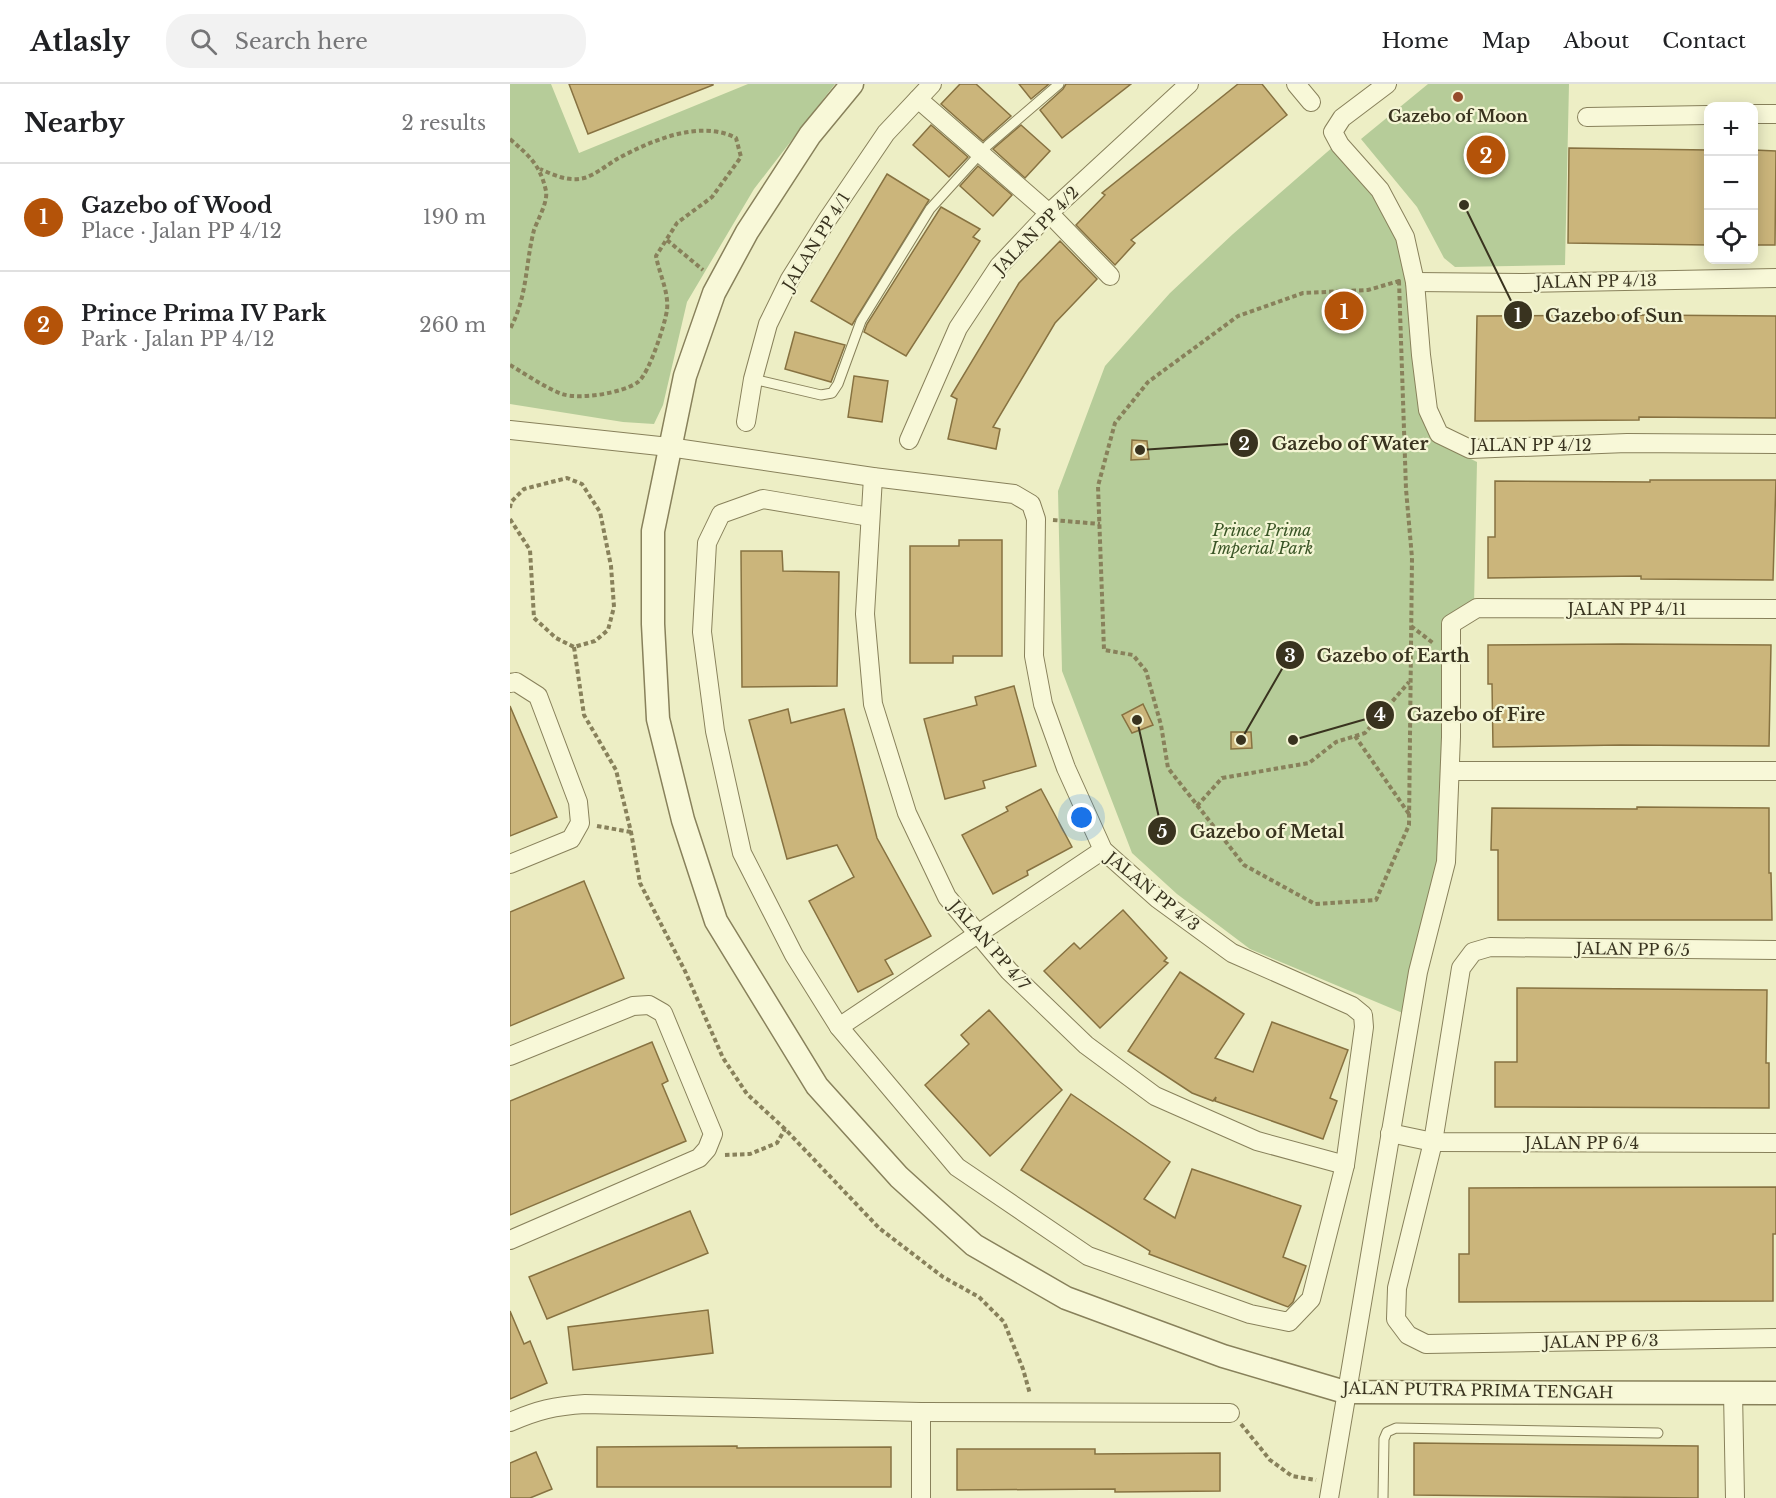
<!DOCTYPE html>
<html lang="en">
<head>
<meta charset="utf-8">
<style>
	body { margin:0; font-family:"Libre Baskerville",serif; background:#f2f2f2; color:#202124 }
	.controls { position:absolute; right:18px; top:18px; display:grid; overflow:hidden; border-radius:12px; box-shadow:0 3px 15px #0003 }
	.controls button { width:54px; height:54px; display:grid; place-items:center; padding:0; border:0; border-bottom:2px solid #e0e0e0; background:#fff; color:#202124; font:30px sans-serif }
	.you { position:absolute; left:572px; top:734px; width:21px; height:21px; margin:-15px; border:4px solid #fff; border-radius:50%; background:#1a73e8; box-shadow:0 0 0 9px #1a73e833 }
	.badge { display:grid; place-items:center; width:39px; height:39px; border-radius:50%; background:#b45309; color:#fff; font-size:20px; font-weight:700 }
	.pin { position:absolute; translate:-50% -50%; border:3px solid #fff; box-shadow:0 2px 6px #0006 }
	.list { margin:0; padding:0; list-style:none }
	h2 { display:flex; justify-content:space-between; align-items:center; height:78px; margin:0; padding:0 24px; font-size:26px }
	h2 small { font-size:20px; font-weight:400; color:#757577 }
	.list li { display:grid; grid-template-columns:39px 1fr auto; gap:18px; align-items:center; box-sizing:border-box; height:108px; padding:0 24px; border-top:2px solid #e0e0e0 }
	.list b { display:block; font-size:22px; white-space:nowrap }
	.list p { margin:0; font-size:20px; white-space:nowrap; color:#757577 }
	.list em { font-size:20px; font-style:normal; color:#757577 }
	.icon { flex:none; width:33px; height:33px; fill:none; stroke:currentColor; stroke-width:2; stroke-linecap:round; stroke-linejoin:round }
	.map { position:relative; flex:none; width:1266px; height:1414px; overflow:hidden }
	header { display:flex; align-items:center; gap:36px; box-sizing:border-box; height:84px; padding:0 30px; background:#fff; border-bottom:2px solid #e0e0e0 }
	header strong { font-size:28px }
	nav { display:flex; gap:33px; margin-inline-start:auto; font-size:21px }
	.search { width:420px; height:54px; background:#f2f2f2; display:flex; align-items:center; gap:15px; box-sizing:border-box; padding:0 21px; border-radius:24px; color:#757577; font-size:22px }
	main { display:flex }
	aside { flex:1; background:#fff }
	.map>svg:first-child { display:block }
	.green { fill:#b6cc99 }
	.building { fill:#cbb57b; stroke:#877241; stroke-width:1.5 }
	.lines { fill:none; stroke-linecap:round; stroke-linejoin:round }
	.service-casing { stroke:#88815b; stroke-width:11 }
	.minor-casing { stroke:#88815b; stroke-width:20 }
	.tertiary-casing { stroke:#88815b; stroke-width:25 }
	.path { stroke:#88815b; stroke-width:4; stroke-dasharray:4.5 3; stroke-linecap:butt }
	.service { stroke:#f8f8d8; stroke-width:9 }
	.minor { stroke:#f8f8d8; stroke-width:18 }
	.tertiary { stroke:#f8f8d8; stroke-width:22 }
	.poi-dot { fill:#964c2c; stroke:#f4f5d4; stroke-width:2 }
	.labels { text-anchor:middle; stroke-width:4.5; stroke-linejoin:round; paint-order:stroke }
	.poi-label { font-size:16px; font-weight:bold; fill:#39331f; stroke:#f4f5d4 }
	.street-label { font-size:16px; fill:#39331f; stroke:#f4f5d4 }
	.park-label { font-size:16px; font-style:italic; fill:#3a5526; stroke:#f4f5d4 }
	.leader { fill:none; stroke:#39331f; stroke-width:2 }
	.callout-dot { fill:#39331f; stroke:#f4f5d4; stroke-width:2 }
	.mark-label { font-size:18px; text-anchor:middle; font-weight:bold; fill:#fff }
	.callout-label { font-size:18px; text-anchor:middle; font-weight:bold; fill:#39331f; stroke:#f4f5d4; stroke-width:4.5; stroke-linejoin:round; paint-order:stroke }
</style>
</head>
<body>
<header>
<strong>Atlasly</strong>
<div class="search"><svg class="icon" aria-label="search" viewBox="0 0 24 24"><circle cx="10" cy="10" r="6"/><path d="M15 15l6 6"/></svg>Search here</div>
<nav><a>Home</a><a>Map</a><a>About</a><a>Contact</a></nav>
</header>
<main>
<aside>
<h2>Nearby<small>2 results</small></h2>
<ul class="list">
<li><span class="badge">1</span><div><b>Gazebo of Wood</b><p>Place · Jalan PP 4/12</p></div><em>190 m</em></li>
<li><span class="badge">2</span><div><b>Prince Prima IV Park</b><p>Park · Jalan PP 4/12</p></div><em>260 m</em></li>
</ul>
</aside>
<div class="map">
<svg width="1266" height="1414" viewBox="0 0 1266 1414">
	<rect width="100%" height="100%" fill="#edeec5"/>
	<g class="green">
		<path d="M0,0H41L69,69L238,0H325L244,105L177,218L153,321L144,340L113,338L0,320Z"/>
		<path d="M918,0H1059L1055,181L945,183L934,174L907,123L851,55Z"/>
		<path d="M824,62L866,107L891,152L929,359L967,378L964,521L932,545L931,790L895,930L740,865L667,810L622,769L552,587L548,407L595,282L660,209L723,150Z"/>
	</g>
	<g class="building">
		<path d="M59,0H203V1L78,50Z"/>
		<path d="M450,0H466L501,32L473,57L431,20Z"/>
		<path d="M509,0H539L521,15Z"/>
		<path d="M556,0H621L552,54L530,26L553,5Z"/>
		<path d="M728,0H752L777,31L621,156L625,159L605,181L566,141L595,111L592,109Z"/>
		<path d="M421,41L458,73L439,93L403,61Z"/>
		<path d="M511,41L540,67L515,94L483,65Z"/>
		<path d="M1059,64L1198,66V161L1058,159Z"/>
		<path d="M1244,66L1266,67L1265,161H1244Z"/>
		<path d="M468,82L502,111L483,132L450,102Z"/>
		<path d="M377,90L419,116L342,241L301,217Z"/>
		<path d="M431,123L470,145L463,153L470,157L396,272L354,248L357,240Z"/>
		<path d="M550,157L587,195L545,239L483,343L490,345L486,365L438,355L447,315L441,312L509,199Z"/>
		<path d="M825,219H842L843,236H826Z"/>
		<path d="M1128,231L1266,232V334L1129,333V336L965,337L967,232Z"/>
		<path d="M285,248L335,261L321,298L275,285Z"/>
		<path d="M344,292L378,297L372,338L338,333Z"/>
		<path d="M622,356L637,357L639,375L621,376Z"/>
		<path d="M1140,396H1266L1263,496L1131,495V492L978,494V453H985V397L1140,398Z"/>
		<path d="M449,456H492V572H443V579H400V462H449Z"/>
		<path d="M231,467H272L273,487L329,488L327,602L232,603Z"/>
		<path d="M1112,560L1261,561L1259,662L1111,661L983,663L982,600H978V561Z"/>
		<path d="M504,602L526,682L473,697L475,704L435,715L414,635L467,621L465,613Z"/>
		<path d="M633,620L643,641L622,649L612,631Z"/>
		<path d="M0,622L47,733L0,752Z"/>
		<path d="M278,625L281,639L334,625L367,754L421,852L375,876L383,890L348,908L299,817L344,793L327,761L277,775L239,636Z"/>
		<path d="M721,648H741L742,664L721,665Z"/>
		<path d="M531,705L562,763L517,787L518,791L483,810L452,751L498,727L496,723Z"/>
		<path d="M1127,723L1259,724V789H1261L1262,836H988V766H981L982,724L1127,725Z"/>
		<path d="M74,797L114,894L0,942V828Z"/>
		<path d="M613,826L657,874L654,877L658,879L590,944L534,887L564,859L570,865Z"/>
		<path d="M670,888L734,930L705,974L743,988L762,938L838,966L820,1014L827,1017L813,1055L705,1017L706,1013L703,1017L682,1009L618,967Z"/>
		<path d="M1007,904L1257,906L1256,979H1259V1024L985,1023V978H1007Z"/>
		<path d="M479,926L552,1006L480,1072L415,1001L459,960L451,951Z"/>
		<path d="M142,958L158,997L152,1000L176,1057L0,1131V1017Z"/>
		<path d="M561,1010L660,1078L634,1115L665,1134L682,1085L791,1122L773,1173L796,1182L783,1218L778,1223L639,1170L640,1167L511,1086Z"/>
		<path d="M1266,1103V1150H1263V1217L949,1218V1170H959V1104Z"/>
		<path d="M180,1127L198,1169L37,1235L19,1193Z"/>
		<path d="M198,1226L203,1269L63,1286L58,1243Z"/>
		<path d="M0,1227L14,1260L20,1257L37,1299L0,1315Z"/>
		<path d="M904,1359L1188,1362V1414L904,1411Z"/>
		<path d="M227,1362V1364L381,1363V1403H87V1363Z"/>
		<path d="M447,1365H585V1370L710,1369V1407L605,1408V1405L447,1406Z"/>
		<path d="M26,1368L42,1405L20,1414H0V1379Z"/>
	</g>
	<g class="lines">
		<defs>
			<g id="service">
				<path d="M243,295L311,311L322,309L328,300L351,237L420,125L478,61L549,0"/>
				<path d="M873,1414L874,1355L877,1348L886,1344L1148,1349"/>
			</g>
			<g id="minor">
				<path d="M786,0L801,18"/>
				<path d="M877,0L832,34L823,48L830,61L870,106L895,153L905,198L911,271L918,326L929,350L960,365L1117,359L1266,360"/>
				<path d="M408,15L539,129L600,192"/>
				<path d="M1244,30H1266"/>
				<path d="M1077,33L1198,31"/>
				<path d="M905,198L1011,199L1266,194"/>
				<path d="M236,338L243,295L258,240L280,195L317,136L376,49L422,0"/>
				<path d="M0,346L159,363L363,393L504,410L521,420L526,435L524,572L533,620L556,684L593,766L648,815L722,869L842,922L853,931L854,943L835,1081L801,1215L779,1238L740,1230L578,1172L447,1083L329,943L284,871L232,769L205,647L192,548L197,459L211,430L253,415L360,433"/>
				<path d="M399,356L448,244L489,182L539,129L679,0"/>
				<path d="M363,393L355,530L363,620L397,729L437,813L499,887L576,961L645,1012L747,1057L835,1081"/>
				<path d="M0,599L6,598L28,612L68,718L70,739L61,755L0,780"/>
				<path d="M940,687H1266"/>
				<path d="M1266,866L980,863L963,868L951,884L923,1058L887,1204L886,1235L898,1251L916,1260L1266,1254"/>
				<path d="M329,943L593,766"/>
				<path d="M0,972L123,922L139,921L153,929L203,1050L197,1065L189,1074L0,1156"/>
				<path d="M880,1049L923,1058L1266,1059"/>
				<path d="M1223,1308L1225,1414"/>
				<path d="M0,1338C28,1326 44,1322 75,1320L411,1328L720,1329"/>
				<path d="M411,1414V1328"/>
				<path d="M819,1414L908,888L936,778L941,653V540L967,524L1266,525"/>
			</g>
			<path id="tertiary" d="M342,0L300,51L237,148L204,209L175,292L143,447V540L148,635L173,736L206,837L307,1002L389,1093L464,1161L556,1214L713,1272L835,1308L1266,1309"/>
		</defs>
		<use href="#service" class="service-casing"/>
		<use href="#minor" class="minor-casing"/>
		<use href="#tertiary" class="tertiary-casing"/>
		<g class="path">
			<path d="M0,55C19,72 30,80 36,107C38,118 28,135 24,146C15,181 18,211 0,245"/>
			<path d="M157,156L193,186"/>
			<path d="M889,197L896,405L902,474L899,741L866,816L805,820L734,781L658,684L651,641L636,587L623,571L594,566L588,402L605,339L638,298L728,232L793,209L858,206Z"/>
			<path d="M0,281C17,291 34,303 52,310C70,316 113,309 128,298C139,290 155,240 157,226C159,208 149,189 146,172L167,139L202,113L231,73L226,54C190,35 140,57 107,75C97,81 85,91 74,94C58,98 44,91 30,85"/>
			<path d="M0,424L1,418L14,405L57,394L72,400L90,428L101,482L104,523L98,546L85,557L64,563L46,554L24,534L20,466L0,435"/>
			<path d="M543,436L590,440"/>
			<path d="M901,542L923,559"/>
			<path d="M64,563L74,631L106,686L121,748L130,799L175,887L213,974L237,1010L275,1045L369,1144L433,1193L469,1213L494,1238L513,1285L520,1310"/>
			<path d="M845,652L899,730"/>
			<path d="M687,722L712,694L799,679L826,658L855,649L899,598"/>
			<path d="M87,742L121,748"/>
			<path d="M215,1071L240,1070L267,1059L275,1045"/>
			<path d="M731,1340L760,1376L782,1392L806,1396"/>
		</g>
		<use href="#service" class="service"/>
		<use href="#minor" class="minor"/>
		<use href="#tertiary" class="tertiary"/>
	</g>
	<circle class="poi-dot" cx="948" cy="13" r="6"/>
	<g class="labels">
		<g class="poi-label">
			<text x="948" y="38">Gazebo of Moon</text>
		</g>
		<g class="street-label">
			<text transform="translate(526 146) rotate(-46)" y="6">JALAN PP 4/2</text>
			<text transform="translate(306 157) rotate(-58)" y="6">JALAN PP 4/1</text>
			<text transform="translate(1086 197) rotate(-1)" y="6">JALAN PP 4/13</text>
			<text x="1021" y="367">JALAN PP 4/12</text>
			<text x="1117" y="531">JALAN PP 4/11</text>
			<text transform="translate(643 807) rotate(39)" y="6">JALAN PP 4/3</text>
			<text transform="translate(480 861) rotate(49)" y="6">JALAN PP 4/7</text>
			<text transform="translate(1123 865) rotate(1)" y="6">JALAN PP 6/5</text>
			<text x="1072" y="1065">JALAN PP 6/4</text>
			<text transform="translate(1091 1257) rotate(-1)" y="6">JALAN PP 6/3</text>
			<text transform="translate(968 1306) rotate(1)" y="6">JALAN PUTRA PRIMA TENGAH</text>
		</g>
		<g class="park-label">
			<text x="752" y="452">Prince Prima<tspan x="752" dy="18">Imperial Park</tspan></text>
		</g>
	</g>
	<path class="leader" d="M954 121L1008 231M630 366L734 359M731 656L780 571M783 656L870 631M627 636L652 747"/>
	<g class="callout-dot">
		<circle cx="954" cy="121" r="6"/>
		<circle cx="630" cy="366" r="6"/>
		<circle cx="731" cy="656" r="6"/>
		<circle cx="783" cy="656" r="6"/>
		<circle cx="627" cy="636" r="6"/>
		<circle cx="1008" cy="231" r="15"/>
		<circle cx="734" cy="359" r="15"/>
		<circle cx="780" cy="571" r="15"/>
		<circle cx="870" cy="631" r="15"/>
		<circle cx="652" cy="747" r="15"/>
	</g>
	<g class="mark-label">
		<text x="1008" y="238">1</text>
		<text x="734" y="366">2</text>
		<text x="780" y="578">3</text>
		<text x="870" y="637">4</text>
		<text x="652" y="754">5</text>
	</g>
	<g class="callout-label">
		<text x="1104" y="238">Gazebo of Sun</text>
		<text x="840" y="366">Gazebo of Water</text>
		<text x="883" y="578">Gazebo of Earth</text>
		<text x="966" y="637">Gazebo of Fire</text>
		<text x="757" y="754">Gazebo of Metal</text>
	</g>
</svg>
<div class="controls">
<button>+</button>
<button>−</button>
<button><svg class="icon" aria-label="locate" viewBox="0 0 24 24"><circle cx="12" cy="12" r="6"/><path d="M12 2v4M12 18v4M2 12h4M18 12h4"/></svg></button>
</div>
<div class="you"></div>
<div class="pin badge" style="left:834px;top:227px">1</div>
<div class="pin badge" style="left:976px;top:71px">2</div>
</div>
</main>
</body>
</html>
